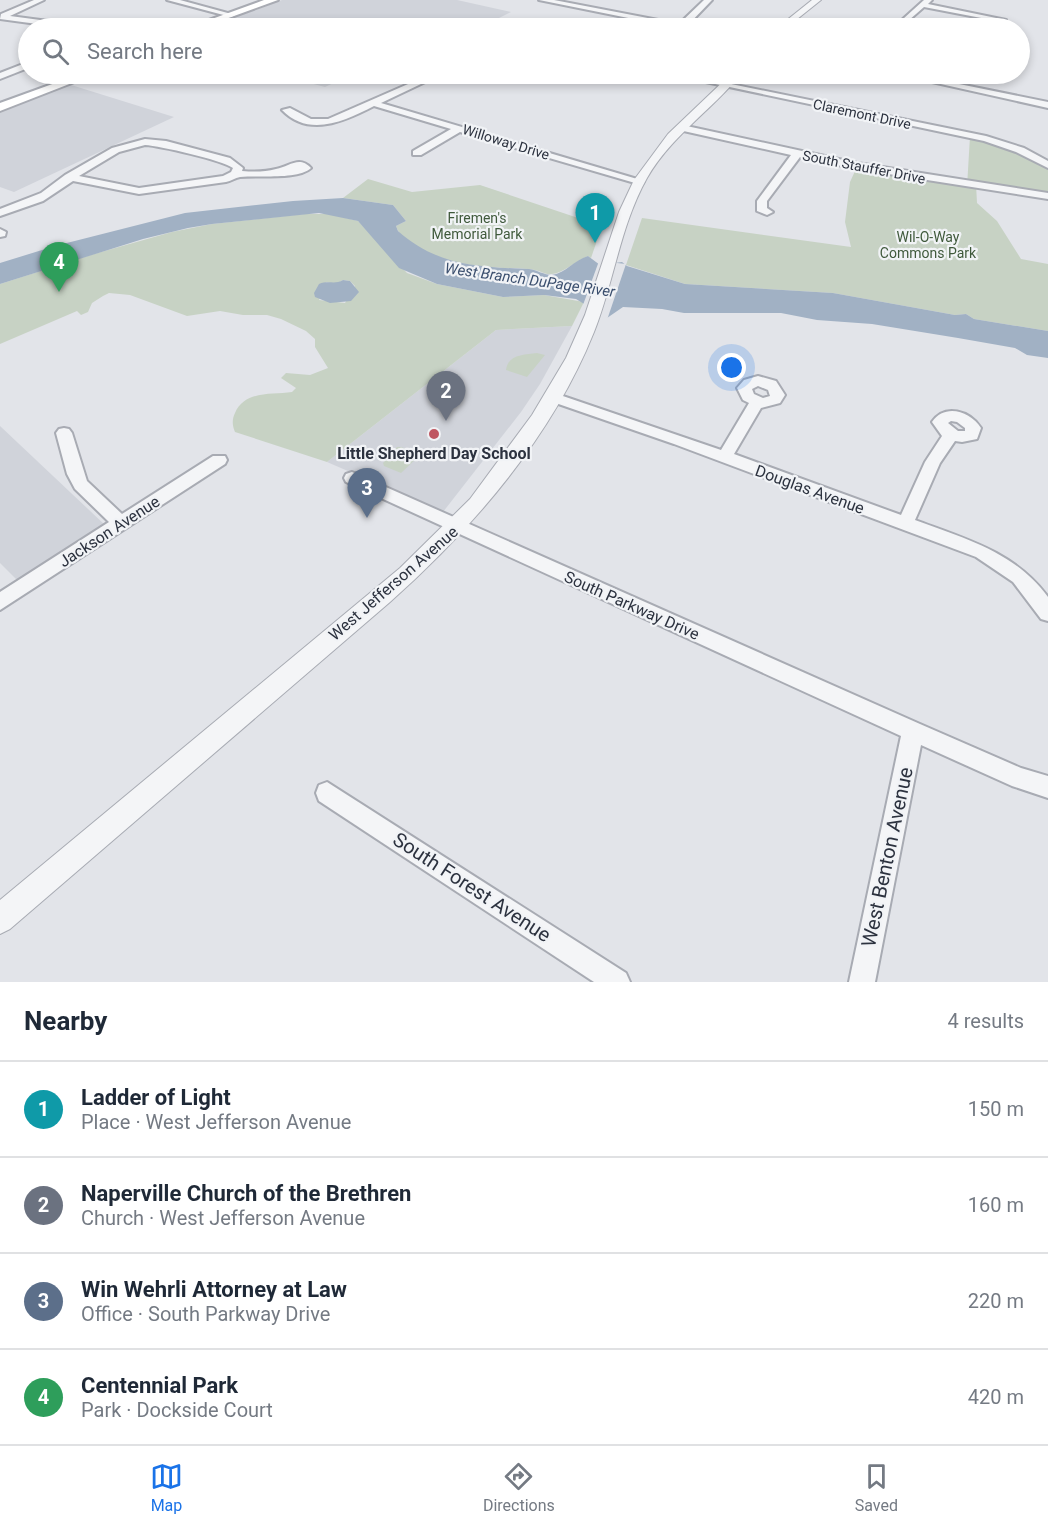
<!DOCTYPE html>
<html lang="en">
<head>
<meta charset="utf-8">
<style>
	body { margin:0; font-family:Roboto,sans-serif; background:#f6f6f7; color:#1f2937 }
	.you { position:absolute; left:732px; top:368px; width:21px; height:21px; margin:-15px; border:4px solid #fff; border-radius:50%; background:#1a73e8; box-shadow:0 0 0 9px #1a73e833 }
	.badge { display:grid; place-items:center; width:39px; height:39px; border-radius:50%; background:#1a73e8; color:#fff; font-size:20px; font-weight:700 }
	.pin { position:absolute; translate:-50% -50px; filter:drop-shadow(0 2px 3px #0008) }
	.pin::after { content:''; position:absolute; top:32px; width:21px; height:18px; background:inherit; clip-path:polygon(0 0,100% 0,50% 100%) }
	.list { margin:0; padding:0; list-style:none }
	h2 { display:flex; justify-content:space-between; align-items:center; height:78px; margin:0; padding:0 24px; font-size:26px }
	h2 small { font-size:20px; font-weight:400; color:#747a83 }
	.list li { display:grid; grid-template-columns:39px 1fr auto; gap:18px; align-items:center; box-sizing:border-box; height:96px; padding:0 24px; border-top:2px solid #e0e1e3 }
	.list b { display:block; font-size:22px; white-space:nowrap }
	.list p { margin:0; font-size:20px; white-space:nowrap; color:#747a83 }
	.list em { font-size:20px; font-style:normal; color:#747a83 }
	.icon { flex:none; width:33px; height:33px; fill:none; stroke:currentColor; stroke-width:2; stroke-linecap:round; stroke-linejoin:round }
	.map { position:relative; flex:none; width:1048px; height:982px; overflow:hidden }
	.search { position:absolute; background:#fff; box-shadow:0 3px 9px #0003; left:18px; right:18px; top:18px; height:66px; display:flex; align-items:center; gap:15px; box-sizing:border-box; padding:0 21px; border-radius:33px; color:#747a83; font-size:22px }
	.sheet { height:462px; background:#fff }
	nav { display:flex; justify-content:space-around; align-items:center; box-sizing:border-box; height:84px; border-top:2px solid #e0e1e3; background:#fff; font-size:16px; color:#747a83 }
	nav a { display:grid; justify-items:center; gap:3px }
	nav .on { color:#1a73e8 }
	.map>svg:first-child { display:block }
	.built { fill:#d0d3da }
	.green { fill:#c7d2c4; fill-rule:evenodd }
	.water { fill:#a1b1c4 }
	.pier { fill:#e2e4e9 }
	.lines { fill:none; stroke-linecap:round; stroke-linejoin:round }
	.minor-casing { stroke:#a8abb3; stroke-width:4 }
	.tertiary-casing { stroke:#a8abb3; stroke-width:2 }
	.secondary-casing { stroke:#a8abb3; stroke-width:4 }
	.minor { fill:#f4f5f7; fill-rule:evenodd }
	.tertiary { fill:#f4f5f7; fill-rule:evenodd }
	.secondary { fill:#fff; fill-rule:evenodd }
	.poi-dot { fill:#bf5661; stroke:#f1f3f6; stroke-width:2 }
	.labels { text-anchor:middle; stroke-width:4.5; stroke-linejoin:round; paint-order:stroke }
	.far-street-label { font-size:14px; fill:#2c323f; stroke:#f1f3f6 }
	.far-park-label { font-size:14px; fill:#3f593b; stroke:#f1f3f6 }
	.far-water-label { font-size:15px; font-style:italic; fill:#3b4f6e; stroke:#f1f3f6 }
	.poi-label { font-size:16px; font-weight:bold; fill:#2c323f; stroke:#f1f3f6 }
	.street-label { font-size:16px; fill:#2c323f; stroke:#f1f3f6 }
	.near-street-label { font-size:20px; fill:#2c323f; stroke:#f1f3f6 }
</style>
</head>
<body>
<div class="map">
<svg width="1048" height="982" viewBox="0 0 1048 982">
	<rect width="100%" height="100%" fill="#e2e4e9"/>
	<g class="built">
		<path d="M282,0H457L511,12L479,28H221L212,26Z"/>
		<path d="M289,74H353L325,87L283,76Z"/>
		<path d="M68,84L174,117L14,192L0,187V112Z"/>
		<path d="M572,326L540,384L521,412L443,512L327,462L496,330Z"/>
		<path d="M0,426L106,526L19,582L0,563Z"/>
	</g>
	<g class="green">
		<path d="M970,136L1011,148L1048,167V194L976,184L977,203L997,221L1021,259L1048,264V331L974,319L966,314L955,315L833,293L685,284L626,265L642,218L851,247L845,222L850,182L856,169L967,187Z"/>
		<path d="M368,179L412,192L480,185L602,226L591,258L588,256C576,261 563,273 552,274C545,275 541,271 535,270C518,267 501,269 484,267C459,264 405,252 396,226L406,221L393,205L343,198Z"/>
		<path d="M304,214H330L358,221L407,273L437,284L503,297L544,295L584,302L572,326L496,330L327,462L235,432C232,425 232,419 235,413C245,390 272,395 292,392L296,388L281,378L286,373L310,375L328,368L315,347V339L306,331L281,319L267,315H243L220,311L187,316L130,295L109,293L103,296L92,303L88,312L81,315L77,311L0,344V284L94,254L172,232L212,224ZM343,280L350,281L355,286L345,303L319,300L326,282L336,284Z"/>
		<path d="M537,353L545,355L527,377L506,370C508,354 524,355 537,353Z"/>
		<path d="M397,447H401L418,454L419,456L401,473L384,466L383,463Z"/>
	</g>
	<g class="water">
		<path d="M343,198L393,205L406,221L396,226L398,231C437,266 479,267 529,269C537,270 544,275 552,275C566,273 574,260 588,256L600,265L622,262L627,266L685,284L833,293L955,315L966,314L974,319L1048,331V358L1027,355L1015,348L958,338L872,324L817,320L781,313H684L662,309L623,307L607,318L576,299L544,295L503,297L437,284L399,268L358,221L319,213L212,224L188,228L143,239L0,284V263L55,246L185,213L293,201Z"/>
		<path d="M343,280L350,281L359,292L351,301L330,303L315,297L314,293L319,284C328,280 335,285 343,280Z"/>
	</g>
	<path class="pier" d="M599,261L626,264L607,320L592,315L583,305Z"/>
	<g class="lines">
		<defs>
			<g id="minor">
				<path d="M34,0H44L10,16L48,21L67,28L0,19L1,14Z"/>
				<path d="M167,0H180L235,15L231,17Z"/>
				<path d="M539,0H554L679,24L704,0H712L687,26L690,28H678Z"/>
				<path d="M924,0H932L928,4L1006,20L1002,22L924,7L900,28H893Z"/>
				<path d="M1020,57H1025L1026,59L1020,61Z"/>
				<path d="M28,62V68L0,79V73Z"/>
				<path d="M431,74H442L381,103L644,181L643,183H635L460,132L421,155H413V151L451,129L374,106C345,121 309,138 282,110L290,108L311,119H328Z"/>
				<path d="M668,74H682L986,136L1024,148L1048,161V168L1016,152L984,141Z"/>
				<path d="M896,74H910L1048,102V108Z"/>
				<path d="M682,125L857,163L1048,193V199L857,169L800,157L767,201V208L773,212L767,215L757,211V201L791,155L679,130V126Z"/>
				<path d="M145,139L166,141L230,158L243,168L242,171C254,172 265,172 276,169C289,167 299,155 311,168C298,180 259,175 240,177C235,178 231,181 226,182L139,194L73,181L43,201L0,216V209L41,193L65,175L112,148ZM145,145C160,146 222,160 233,168L231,172L223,176L139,188L79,176L119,152Z"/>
				<path d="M0,229L6,232L5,236L0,237Z"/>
				<path d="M758,376L776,381L785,395L780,403L761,408L734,454L901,515L925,462L942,436L932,422C945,403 970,411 981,428L977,439L962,442L955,441L940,463L915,520C966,539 1015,552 1048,597V621L1041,619L1013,582L976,557L674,444L547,400L545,397L547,394H557L721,450L749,403L743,400L737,388L744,380ZM758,386L768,390L770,396L763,398L754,394L752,389ZM951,421L957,422L965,428V431H958L948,423Z"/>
				<path d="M64,428L69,429L72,433L87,481L122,514L213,456H225L227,460L225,464L0,610V592L109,522L75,489L67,474L56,433L59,429Z"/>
				<path d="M352,472L920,724L1021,768L1048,776V798L1012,786L921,745L875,982H849L901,736L346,482L344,478L346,474Z"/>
				<path d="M327,782L626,973L630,982H594L319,801L316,793L319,785Z"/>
			</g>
			<g id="tertiary">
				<path d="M812,0H821L786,28H777Z"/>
				<path d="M731,74H741C711,111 671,136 647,178C620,226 614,282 594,332C552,437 473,528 390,602L10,929L0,934V900L400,568L470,499L532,415L566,358L585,315L619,212L634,180L668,134Z"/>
			</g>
			<g id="secondary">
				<path d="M264,0H278L201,28H187Z"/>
				<path d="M80,74H95L0,111V103Z"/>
			</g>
		</defs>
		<use href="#minor" class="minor-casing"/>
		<use href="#tertiary" class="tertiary-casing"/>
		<use href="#secondary" class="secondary-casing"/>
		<use href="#minor" class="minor"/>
		<use href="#tertiary" class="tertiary"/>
		<use href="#secondary" class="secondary"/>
	</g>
	<circle class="poi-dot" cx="434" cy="434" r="6"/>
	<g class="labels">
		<g class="far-street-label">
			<text transform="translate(862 114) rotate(12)" y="5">Claremont Drive</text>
			<text transform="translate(506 142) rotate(17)" y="5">Willoway Drive</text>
			<text transform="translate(864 167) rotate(11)" y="5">South Stauffer Drive</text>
		</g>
		<g class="far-park-label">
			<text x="477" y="223">Firemen's<tspan x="477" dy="16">Memorial Park</tspan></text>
			<text x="928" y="242">Wil-O-Way<tspan x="928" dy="16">Commons Park</tspan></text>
		</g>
		<g class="far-water-label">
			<text transform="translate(530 280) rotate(8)" y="5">West Branch DuPage River</text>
		</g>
		<g class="poi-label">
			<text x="434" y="459">Little Shepherd Day School</text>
		</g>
		<g class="street-label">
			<text transform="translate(810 489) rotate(20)" y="6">Douglas Avenue</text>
			<text transform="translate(109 531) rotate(-33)" y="6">Jackson Avenue</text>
			<text transform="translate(393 583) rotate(-41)" y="6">West Jefferson Avenue</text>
			<text transform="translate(632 605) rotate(24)" y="6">South Parkway Drive</text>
		</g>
		<g class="near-street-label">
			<text transform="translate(887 857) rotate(-78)" y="7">West Benton Avenue</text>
			<text transform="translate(472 887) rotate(33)" y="7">South Forest Avenue</text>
		</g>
	</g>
</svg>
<div class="you"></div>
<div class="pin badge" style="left:595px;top:243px;background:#0f9aa8">1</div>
<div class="pin badge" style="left:446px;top:421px;background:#6b7280">2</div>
<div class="pin badge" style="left:367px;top:518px;background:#5c6f8a">3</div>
<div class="pin badge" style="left:59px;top:292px;background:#2e9e5b">4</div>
<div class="search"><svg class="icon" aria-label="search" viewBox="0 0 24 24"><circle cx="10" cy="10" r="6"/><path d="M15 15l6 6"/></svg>Search here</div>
</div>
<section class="sheet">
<h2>Nearby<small>4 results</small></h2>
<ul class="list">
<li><span class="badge" style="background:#0f9aa8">1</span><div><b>Ladder of Light</b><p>Place · West Jefferson Avenue</p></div><em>150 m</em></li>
<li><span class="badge" style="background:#6b7280">2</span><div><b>Naperville Church of the Brethren</b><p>Church · West Jefferson Avenue</p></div><em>160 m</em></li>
<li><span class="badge" style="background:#5c6f8a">3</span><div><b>Win Wehrli Attorney at Law</b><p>Office · South Parkway Drive</p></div><em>220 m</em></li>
<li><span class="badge" style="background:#2e9e5b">4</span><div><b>Centennial Park</b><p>Park · Dockside Court</p></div><em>420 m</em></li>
</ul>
</section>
<nav>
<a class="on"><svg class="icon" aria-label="map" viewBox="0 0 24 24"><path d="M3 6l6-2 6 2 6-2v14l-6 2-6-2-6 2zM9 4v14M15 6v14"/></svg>Map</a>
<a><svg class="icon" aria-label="directions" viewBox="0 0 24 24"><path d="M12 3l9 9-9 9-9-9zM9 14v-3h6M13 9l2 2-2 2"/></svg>Directions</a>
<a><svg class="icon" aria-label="saved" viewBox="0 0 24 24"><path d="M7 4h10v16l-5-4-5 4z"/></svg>Saved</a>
</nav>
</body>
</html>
